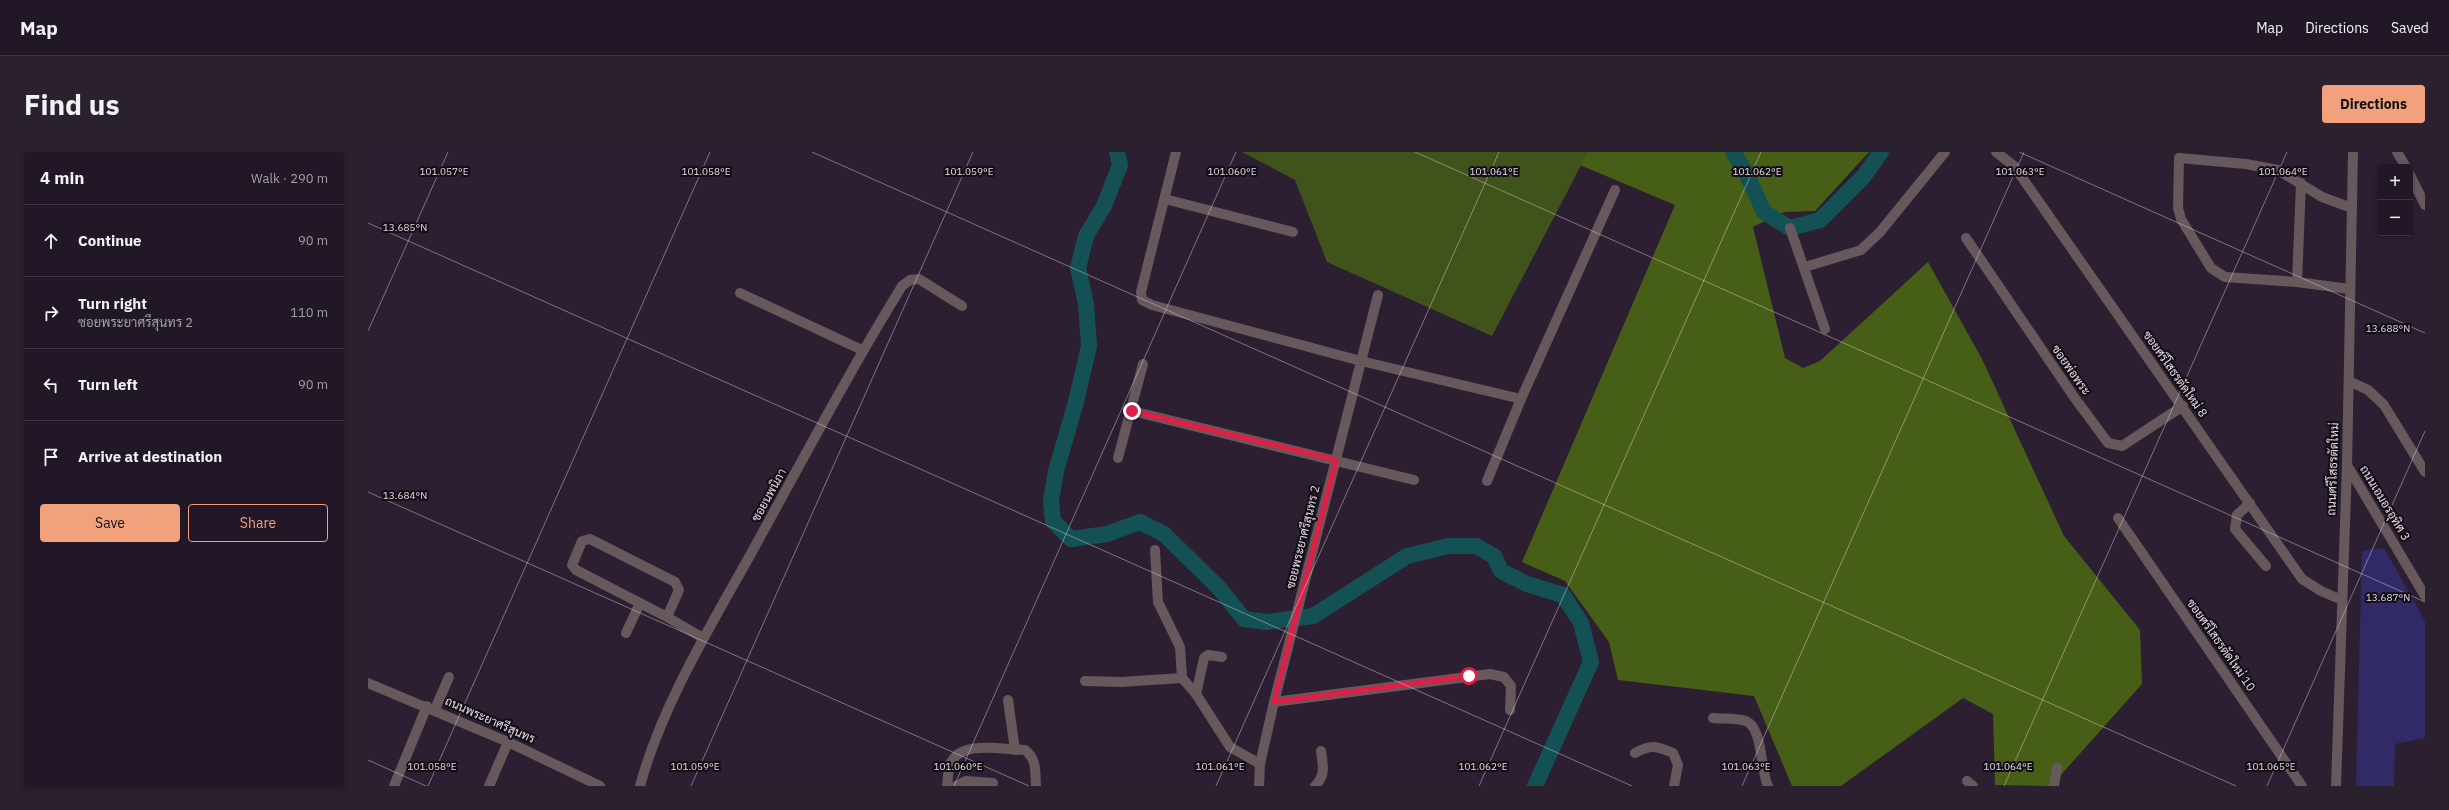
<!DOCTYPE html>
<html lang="en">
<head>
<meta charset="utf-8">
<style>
	body { margin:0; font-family:"IBM Plex Sans",Sarabun,sans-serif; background:#2a202e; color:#f1f3f6 }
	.controls { position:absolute; right:12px; top:12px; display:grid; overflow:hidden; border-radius:4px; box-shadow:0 2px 6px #0003 }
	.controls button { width:36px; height:36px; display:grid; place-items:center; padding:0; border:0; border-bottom:1px solid #3f3643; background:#221726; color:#f1f3f6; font:20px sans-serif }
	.stop { position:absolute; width:12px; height:12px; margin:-9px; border:3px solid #e11d48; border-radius:50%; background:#fff }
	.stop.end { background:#e11d48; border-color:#fff; box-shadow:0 1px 4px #0008 }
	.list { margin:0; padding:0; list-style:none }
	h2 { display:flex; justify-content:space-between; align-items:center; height:52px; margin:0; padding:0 16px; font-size:17px }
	h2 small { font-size:13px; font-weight:400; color:#a29fa7 }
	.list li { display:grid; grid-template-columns:26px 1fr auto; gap:12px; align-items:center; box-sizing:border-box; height:72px; padding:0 16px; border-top:1px solid #3f3643 }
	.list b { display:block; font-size:15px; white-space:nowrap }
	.list p { margin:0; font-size:13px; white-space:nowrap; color:#a29fa7 }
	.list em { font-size:13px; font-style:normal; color:#a29fa7 }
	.actions { display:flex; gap:8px; padding:12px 16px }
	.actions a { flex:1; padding:9px 0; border:1px solid #f1a17c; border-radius:4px; text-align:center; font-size:14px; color:#f1a17c }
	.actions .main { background:#f1a17c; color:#111 }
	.icon { flex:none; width:22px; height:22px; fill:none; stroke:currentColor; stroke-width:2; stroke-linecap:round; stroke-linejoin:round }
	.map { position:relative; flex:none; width:2057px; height:634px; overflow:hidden; border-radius:4px }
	header { display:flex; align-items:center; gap:24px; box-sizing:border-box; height:56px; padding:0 20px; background:#221726; border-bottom:1px solid #3f3643 }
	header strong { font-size:19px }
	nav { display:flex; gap:22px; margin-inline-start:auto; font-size:14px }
	.intro { display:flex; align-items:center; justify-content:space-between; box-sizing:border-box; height:96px; padding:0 24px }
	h1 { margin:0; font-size:28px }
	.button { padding:10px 18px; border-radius:4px; background:#f1a17c; color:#111; font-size:14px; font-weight:700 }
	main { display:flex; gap:24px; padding:0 24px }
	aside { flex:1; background:#221726; border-radius:4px; box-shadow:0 2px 6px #0003 }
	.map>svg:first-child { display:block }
	.green { fill:#40531b }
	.forest { fill:#475e16 }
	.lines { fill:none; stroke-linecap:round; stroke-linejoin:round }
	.canal { stroke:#145155; stroke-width:16 }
	.building { fill:#302b66 }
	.minor { stroke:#66585b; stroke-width:10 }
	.route { stroke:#e11d48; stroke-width:5 }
	.ticks { fill:none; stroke:#e3dae6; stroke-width:1; stroke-opacity:0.45 }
	.labels { text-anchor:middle; stroke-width:4; stroke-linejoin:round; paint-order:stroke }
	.street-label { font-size:12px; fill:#e3dae6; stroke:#120c14 }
	.ticks-label { font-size:10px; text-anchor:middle; fill:#e3dae6; stroke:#120c14; stroke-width:4; stroke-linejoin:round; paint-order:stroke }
</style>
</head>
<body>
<header>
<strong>Map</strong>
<nav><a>Map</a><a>Directions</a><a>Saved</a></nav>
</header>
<div class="intro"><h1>Find us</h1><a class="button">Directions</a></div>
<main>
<aside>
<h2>4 min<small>Walk · 290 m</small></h2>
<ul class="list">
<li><svg class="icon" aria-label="ahead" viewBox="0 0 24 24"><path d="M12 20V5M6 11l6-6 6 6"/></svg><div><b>Continue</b></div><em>90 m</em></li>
<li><svg class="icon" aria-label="right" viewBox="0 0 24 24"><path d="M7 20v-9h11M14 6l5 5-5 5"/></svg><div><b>Turn right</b><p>ซอยพระยาศรีสุนทร 2</p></div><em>110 m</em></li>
<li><svg class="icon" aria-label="left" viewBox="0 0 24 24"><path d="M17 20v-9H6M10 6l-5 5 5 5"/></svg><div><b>Turn left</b></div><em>90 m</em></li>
<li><svg class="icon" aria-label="arrive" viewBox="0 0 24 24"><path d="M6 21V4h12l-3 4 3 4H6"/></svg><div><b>Arrive at destination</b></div></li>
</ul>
<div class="actions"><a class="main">Save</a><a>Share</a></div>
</aside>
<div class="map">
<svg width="2057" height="634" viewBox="0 0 2057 634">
	<rect width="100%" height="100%" fill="#2d1f32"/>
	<path class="green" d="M874,0H1220L1124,184L959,110L927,28Z"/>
	<path class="forest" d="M1220,0H1501L1447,59L1416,60L1385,75L1417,206L1435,216L1452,209L1560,110L1614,207L1696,384L1772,478L1774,532L1683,634L1627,633L1625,562L1595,546L1473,634H1424L1386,544L1250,528L1241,490L1197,429L1154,410L1307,53L1212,13Z"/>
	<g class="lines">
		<g class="canal">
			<path d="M749,0L752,13L736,54L718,84L710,116L718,152L721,194L708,250L688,319L683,349L685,369L703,387L739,382L772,370L796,382L851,436L876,467L898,470L945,464L1039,404L1080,394H1108L1126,404L1133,419L1159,432L1195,443L1213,471L1223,510L1167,634"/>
			<path d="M1365,0L1377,19L1396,60L1422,76L1452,68L1496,24L1513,0"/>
		</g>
	</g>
	<path class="building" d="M2016,396L2057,469V586L2027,592L2026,634H1988L1994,399Z"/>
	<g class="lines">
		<g class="minor">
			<path d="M808,0L773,140L774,148L784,153L993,209L1153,247"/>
			<path d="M1628,0L1646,14L1934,427L1953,439L1974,448"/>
			<path d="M2029,0L2038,15"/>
			<path d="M2042,23L2057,53"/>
			<path d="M797,47L925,80"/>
			<path d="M1422,76L1457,177"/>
			<path d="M1598,86L1706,245L1740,291L1754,294L1815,254"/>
			<path d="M1437,115L1493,98L1512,80L1577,0"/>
			<path d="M1929,130L1933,31"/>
			<path d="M1981,137L1929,130L1857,125L1843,116L1813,67L1810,56L1811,6L1878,12L1910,18L1954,45L1984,56"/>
			<path d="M372,141L494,198"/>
			<path d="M1981,229L2000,238L2016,253L2057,320"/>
			<path d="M764,259L1046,328"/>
			<path d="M750,306L775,212"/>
			<path d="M1979,313L2057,444"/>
			<path d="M1119,329L1153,247L1247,38"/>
			<path d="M1882,351L1869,363L1867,377L1898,414"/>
			<path d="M1750,366L1934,634"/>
			<path d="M787,398L790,450L812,495L814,526"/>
			<path d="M299,465L311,438L307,430L222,387L214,389L204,413L208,418L299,465L335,486"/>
			<path d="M258,481L272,451"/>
			<path d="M717,529L753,530L814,526L828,542L862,595L892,612"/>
			<path d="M0,531L140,590L232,634"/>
			<path d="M828,542L836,506L840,503L854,505"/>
			<path d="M640,548L647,598"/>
			<path d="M906,550L1122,522L1136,525L1143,534L1142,558"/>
			<path d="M67,557L81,525"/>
			<path d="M1345,566C1355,567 1369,566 1378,569C1395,576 1392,617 1400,634"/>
			<path d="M1267,601C1283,592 1289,594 1305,601L1310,613L1306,634"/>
			<path d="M1599,629L1605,634"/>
			<path d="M26,634L59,554"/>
			<path d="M121,634L140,590"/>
			<path d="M272,634C294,552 344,472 385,398C434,309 481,220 534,134L542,128L551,127L594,154"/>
			<path d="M579,634C580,627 580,619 582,612C593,587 635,598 657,598C669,607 667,620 668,634"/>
			<path d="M588,634L598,629L625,631"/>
			<path d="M891,634L892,612L906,550L1010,143"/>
			<path d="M947,634C958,623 955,614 953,599"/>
			<path d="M1686,634L1689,616"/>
			<path d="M1968,634L1979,313L1985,0"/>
		</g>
	</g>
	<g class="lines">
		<path class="route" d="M764,259L968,308L906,550L1101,524"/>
	</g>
	<path class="ticks" d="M444,0L1868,634M1047,0L2057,450M1651,0L2057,181M0,71L1264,634M0,179L80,0M0,340L661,634M0,608L58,634M60,634L342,0M323,634L605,0M586,634L868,0M848,634L1131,0M1111,634L1393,0M1374,634L1656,0M1636,634L1919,0M1899,634L2057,279"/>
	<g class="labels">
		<g class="street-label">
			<text transform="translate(1703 218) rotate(55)" y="4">ซอยพ่อพระ</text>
			<text transform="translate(1807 222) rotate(55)" y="4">ซอยศรีโสธรตัดใหม่ 8</text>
			<text transform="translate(1965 317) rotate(-88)" y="4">ถนนศรีโสธรตัดใหม่</text>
			<text transform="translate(401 343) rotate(-61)" y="4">ซอยนพนิภา</text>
			<text transform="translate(2017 351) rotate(59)" y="4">ถนนเอมอรอุทิศ 3</text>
			<text transform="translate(935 385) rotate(-76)" y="4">ซอยพระยาศรีสุนทร 2</text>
			<text transform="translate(1853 493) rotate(55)" y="4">ซอยศรีโสธรตัดใหม่ 10</text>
			<text transform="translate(122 568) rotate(24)" y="4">ถนนพระยาศรีสุนทร</text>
		</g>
	</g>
	<g class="ticks-label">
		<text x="76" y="23">101.057°E</text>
		<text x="338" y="23">101.058°E</text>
		<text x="601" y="23">101.059°E</text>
		<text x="1126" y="23">101.061°E</text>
		<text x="1652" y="23">101.063°E</text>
		<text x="864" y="23">101.060°E</text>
		<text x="1389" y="23">101.062°E</text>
		<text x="1915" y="23">101.064°E</text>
		<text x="37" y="79">13.685°N</text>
		<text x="2020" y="180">13.688°N</text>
		<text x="37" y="347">13.684°N</text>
		<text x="2020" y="449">13.687°N</text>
		<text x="64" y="618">101.058°E</text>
		<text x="327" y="618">101.059°E</text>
		<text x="590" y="618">101.060°E</text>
		<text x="852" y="618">101.061°E</text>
		<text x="1115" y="618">101.062°E</text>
		<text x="1378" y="618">101.063°E</text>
		<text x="1640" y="618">101.064°E</text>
		<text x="1903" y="618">101.065°E</text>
	</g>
</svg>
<div class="controls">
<button>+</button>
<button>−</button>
</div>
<div class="stop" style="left:1101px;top:524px"></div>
<div class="stop end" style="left:764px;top:259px"></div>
</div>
</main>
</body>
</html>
